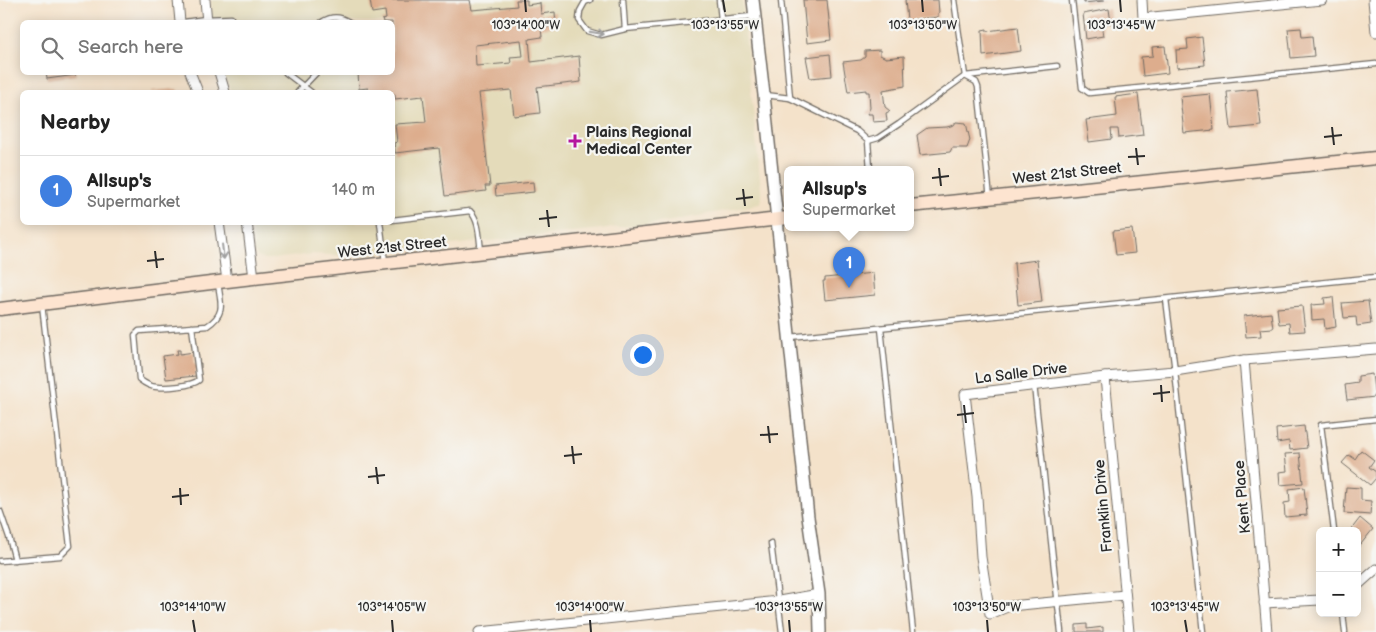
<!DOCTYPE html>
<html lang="en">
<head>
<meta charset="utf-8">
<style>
	body { margin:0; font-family:"Balsamiq Sans",sans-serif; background:#f2f2f2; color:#222 }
	.controls { position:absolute; right:15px; bottom:15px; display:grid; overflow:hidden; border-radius:8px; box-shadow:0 2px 12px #0003 }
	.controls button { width:45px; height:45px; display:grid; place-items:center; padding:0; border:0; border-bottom:1px solid #e0e0e0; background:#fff; color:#222; font:25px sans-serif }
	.you { position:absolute; left:642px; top:354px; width:18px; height:18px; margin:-12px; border:4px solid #fff; border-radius:50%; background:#1a73e8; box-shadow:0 0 0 8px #1a73e833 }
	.badge { display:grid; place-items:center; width:32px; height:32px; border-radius:50%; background:#db2777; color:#fff; font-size:16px; font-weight:700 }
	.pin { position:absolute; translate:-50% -41px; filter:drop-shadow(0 1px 2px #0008) }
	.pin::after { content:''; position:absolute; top:26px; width:18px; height:15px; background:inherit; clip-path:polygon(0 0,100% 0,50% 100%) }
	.popup { position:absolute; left:784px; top:166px; width:130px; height:65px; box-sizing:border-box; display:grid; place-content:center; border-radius:8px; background:#fff; filter:drop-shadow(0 1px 4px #0005); font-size:16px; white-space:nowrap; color:#767676 }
	.popup b { font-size:19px; color:#222 }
	.popup::after { content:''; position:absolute; left:50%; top:100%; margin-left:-10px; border:10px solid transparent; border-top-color:#fff }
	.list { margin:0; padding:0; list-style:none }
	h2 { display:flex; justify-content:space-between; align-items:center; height:65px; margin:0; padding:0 20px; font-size:21px }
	h2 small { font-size:16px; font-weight:400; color:#767676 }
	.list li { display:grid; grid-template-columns:32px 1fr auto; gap:15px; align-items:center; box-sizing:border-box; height:70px; padding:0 20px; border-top:1px solid #e0e0e0 }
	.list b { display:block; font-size:19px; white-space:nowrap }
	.list p { margin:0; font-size:16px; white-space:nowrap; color:#767676 }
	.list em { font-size:16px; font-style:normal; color:#767676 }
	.icon { flex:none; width:28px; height:28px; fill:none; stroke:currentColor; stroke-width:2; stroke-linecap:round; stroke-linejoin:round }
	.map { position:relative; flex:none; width:1376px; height:632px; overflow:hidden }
	.search { position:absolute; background:#fff; box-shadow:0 2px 12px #0003; left:20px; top:20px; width:375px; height:55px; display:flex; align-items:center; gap:12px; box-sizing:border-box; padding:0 18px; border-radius:8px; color:#767676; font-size:19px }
	.panel { position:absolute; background:#fff; box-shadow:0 2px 12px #0003; left:20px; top:90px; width:375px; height:135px; border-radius:8px }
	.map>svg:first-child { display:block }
	.built { fill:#e4dbba }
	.building { fill:#ddad8d; fill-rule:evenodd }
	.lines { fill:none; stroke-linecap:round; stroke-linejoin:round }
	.service-casing { stroke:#716b63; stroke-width:7 }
	.minor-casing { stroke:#716b63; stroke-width:11 }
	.tertiary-casing { stroke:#716b63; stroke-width:14 }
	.secondary-casing { stroke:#716b63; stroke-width:15 }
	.service { stroke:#fff; stroke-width:4.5 }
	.minor { stroke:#fff; stroke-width:9 }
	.tertiary { stroke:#fff; stroke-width:11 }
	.secondary { stroke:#fde4d0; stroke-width:12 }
	.oneway { stroke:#a0a0a0 }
	.ticks { fill:none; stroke:#2b2b2b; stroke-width:2 }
	.poi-dot { fill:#b5179e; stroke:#f6f6f2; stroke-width:2 }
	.labels { text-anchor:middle; stroke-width:4.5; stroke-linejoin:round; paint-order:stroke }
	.poi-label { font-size:15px; font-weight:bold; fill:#2b2b2b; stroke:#f6f6f2; text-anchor:start }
	.street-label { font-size:15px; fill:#2b2b2b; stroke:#f6f6f2 }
	.ticks-label { font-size:12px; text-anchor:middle; fill:#2b2b2b; stroke:#f6f6f2; stroke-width:4.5; stroke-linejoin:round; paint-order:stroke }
</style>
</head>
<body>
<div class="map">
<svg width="1376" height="632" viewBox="0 0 1376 632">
	<rect width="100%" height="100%" fill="#f6f6f2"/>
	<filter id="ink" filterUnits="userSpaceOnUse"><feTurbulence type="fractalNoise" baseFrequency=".02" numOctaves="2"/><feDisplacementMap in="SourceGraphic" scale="10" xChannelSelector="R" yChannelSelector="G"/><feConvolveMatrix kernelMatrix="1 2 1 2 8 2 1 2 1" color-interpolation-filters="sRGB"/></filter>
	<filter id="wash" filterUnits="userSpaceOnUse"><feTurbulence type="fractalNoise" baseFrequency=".0096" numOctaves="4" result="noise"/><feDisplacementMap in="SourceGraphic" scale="20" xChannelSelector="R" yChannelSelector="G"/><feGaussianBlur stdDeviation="1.12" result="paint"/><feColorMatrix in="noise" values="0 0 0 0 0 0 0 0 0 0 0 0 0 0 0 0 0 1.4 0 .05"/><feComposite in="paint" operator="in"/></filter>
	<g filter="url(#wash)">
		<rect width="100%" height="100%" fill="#f4e2ca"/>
		<path class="built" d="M211,0H742L762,199L760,204L666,222L348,256L313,254L273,259H264L258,257L254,252L251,223L392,222V92H231L223,73L392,72V22H212Z"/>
		<g id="blocks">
			<g class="building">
				<path d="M370,0H470L472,10L517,6L516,0H527V5L540,3L541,14L555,12L556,26L541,28L542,37L529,39L531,62L579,56L581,82L537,87L540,113L514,116L511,90L479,93L490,186H485L486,191L445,196L439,148L395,153L394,143L397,142L395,124L426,122L423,96L395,99V94L392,95V92H369L368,88L359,89L358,72H392V22H383L382,20L386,19L385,11L372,13ZM521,40L523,56L510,57L511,63L476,66L475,45Z"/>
				<path d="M803,0H827L831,40L807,43Z"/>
				<path d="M905,0H938L939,13H938V17L907,20Z"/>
				<path d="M1084,0H1104V1L1084,3Z"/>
				<path d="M1109,9L1111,23L1101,24L1103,36L1086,39L1083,14Z"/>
				<path d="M1018,27L1021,51L983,56L982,30L987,29V31Z"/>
				<path d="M1301,28L1302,37L1312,36L1314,56L1291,58L1288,29Z"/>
				<path d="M1202,37L1205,65L1177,68L1176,50L1188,49L1187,39Z"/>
				<path d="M1165,46L1168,73L1143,76L1141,57L1153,56L1152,47Z"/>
				<path d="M880,50V55L886,58L904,56L905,86L883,90L885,107L890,111L886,113L887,121L873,122L872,114H867L870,108L869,92H866V90L848,92L843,62L861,60L865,57V51Z"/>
				<path d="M830,54L832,76L810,78L806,57Z"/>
				<path d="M46,72H75L76,75L47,79Z"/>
				<path d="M177,89L178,92H152V91Z"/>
				<path d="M1257,89L1261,126L1231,129L1227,92Z"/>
				<path d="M1138,94L1143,135L1119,138L1118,129H1111L1112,139L1089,142L1086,120L1117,116L1115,97Z"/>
				<path d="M1210,94L1214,130L1184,133L1180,97Z"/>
				<path d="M956,122L966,123L970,140L967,148H952L950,152L920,155L917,135L927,128L947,127L954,125Z"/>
				<path d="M533,182L534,192L496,196L495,186Z"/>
				<path d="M1132,229L1135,253L1116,255L1113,231Z"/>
				<path d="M1037,260L1042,302L1018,305L1014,263Z"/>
				<path d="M873,273L875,295L825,300L823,281H825V278Z"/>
				<path d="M1333,297L1336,327L1325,329L1324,319L1312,320L1311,305L1325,304L1324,298Z"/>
				<path d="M1368,301L1371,324L1357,326L1356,317L1344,318L1342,303Z"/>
				<path d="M1302,306L1305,331L1290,332L1289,323L1279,324L1277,308Z"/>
				<path d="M1271,313L1273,328L1260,329L1261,336L1246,337L1244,316Z"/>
				<path d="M177,350H180V354L194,352L195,364L201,363V368L196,369V376L166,379L163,356L178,354Z"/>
				<path d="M1372,374L1375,397L1347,400L1345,385L1358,383V376Z"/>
				<path d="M1304,426L1307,448L1290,450L1289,441L1277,443L1276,429Z"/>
				<path d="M1361,450L1374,460L1369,467L1376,472V478L1370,485L1342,463L1349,455L1355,459Z"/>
				<path d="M1300,453L1303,483L1280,485L1279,472L1287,471L1285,454Z"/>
				<path d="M1304,487L1307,515L1285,517L1284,503L1290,502L1289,489Z"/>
				<path d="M1346,487L1361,488V500L1371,501L1370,515L1344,513Z"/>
				<path d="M1360,518L1373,529L1357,549V531H1350Z"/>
				<path d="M1087,624V629L1103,627V632H1076V625Z"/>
			</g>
		</g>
	</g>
	<g filter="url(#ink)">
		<use href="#blocks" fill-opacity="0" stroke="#716b63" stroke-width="1"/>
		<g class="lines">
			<defs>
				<g id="service">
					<path d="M590,0L585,2L580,11L579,20L587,31L601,35L625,29L753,16"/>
					<path d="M623,0L625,29"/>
					<path d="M719,0L721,19"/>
					<path d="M781,0L790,98"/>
					<path d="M954,0L965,76L976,82L978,87L990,198"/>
					<path d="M1072,0L1082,88L1089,93L1376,64"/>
					<path d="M184,22L206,19L231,18"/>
					<path d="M322,22C331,16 340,16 349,22"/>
					<path d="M286,73L311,92"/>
					<path d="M298,92L317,72"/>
					<path d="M765,95L790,98L857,131L868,141L870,169"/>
					<path d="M868,141L878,138L899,124L965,76L1057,66"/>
					<path d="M392,220L470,211C480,221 479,238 481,251"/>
					<path d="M380,222L385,262"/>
					<path d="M1166,299L1175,371L1203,632"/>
					<path d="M192,327L199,380C192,386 167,388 157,387C150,387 144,383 139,379L135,335L139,331L207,326C226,314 221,303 218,284"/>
					<path d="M881,328L913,632"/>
					<path d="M790,337L1376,277"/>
					<path d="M1034,385L1061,632"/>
					<path d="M0,511L9,537L15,560"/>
					<path d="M1334,531L1321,425L1376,419"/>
					<path d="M771,543L782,632"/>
					<path d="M0,561L60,556L70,546L42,305"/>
					<path d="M1343,613L1345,632"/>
				</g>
				<g id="minor">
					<path d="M178,0L180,22"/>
					<path d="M205,0L207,22"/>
					<path d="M1142,0L1143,18L1322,0"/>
					<path d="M1373,0L1376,32"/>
					<path d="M190,72L198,92"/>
					<path d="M219,72L225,92"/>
					<path d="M219,222L227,281"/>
					<path d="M247,222L254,278"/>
					<path d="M1244,360L1267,632"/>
					<path d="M1105,377L1129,632"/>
					<path d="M1357,586L1376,569"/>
					<path d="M1125,595L1010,606L990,614L981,557L977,497L965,394L1105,377L1175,371L1244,360L1376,349"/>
					<path d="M1264,603L1320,600"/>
					<path d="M479,632L779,601L819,594"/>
				</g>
				<path id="tertiary" d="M753,0L764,95L808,517L819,594L820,632"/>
				<g id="secondary">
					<path d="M910,206L1376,158"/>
					<path d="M0,309L227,281L788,218"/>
				</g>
			</defs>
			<use href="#service" class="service-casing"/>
			<use href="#minor" class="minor-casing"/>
			<use href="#tertiary" class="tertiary-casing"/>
			<use href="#secondary" class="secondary-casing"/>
			<use href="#service" class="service"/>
			<use href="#minor" class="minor"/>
			<use href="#tertiary" class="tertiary"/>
			<use href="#secondary" class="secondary"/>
		</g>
		<defs><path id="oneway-shaft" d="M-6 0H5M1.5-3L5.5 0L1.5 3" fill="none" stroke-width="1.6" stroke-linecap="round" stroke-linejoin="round" transform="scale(1.25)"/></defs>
		<g class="oneway">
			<use href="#oneway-shaft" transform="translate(597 33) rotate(9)"/>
			<use href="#oneway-shaft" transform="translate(223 252) rotate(83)"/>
		</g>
	</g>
	<path class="ticks" d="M525,0L526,12M723,0L725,12M922,0L923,12M1120,0L1121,12M1332,127L1334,145M1324,137L1342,135M1136,148L1138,165M1128,157L1145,156M939,168L941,186M932,178L949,176M743,189L745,206M736,199L753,197M547,210L549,227M539,219L557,217M155,251L157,268M147,261L164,259M1161,385L1162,402M1153,394L1170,392M964,405L966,423M957,415L974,413M768,426L770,443M760,435L778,434M572,446L574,464M564,456L582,454M376,467L378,484M368,477L385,475M180,488L181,505M172,497L189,495M193,620L195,632M392,620L393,632M590,620L591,632M789,620L790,632M987,620L988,632M1185,620L1187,632"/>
	<path class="poi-dot" d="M572.5 133.5h5v5h5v5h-5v5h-5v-5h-5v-5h5z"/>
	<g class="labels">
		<g class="poi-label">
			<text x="586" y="137">Plains Regional<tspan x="586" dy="17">Medical Center</tspan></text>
		</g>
		<g class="street-label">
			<text transform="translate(1067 173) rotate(-6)" y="5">West 21st Street</text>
			<text transform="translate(392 247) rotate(-6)" y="5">West 21st Street</text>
			<text transform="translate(1021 373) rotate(-7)" y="5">La Salle Drive</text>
			<text transform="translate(1242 497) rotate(-95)" y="5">Kent Place</text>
			<text transform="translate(1103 506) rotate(-95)" y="5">Franklin Drive</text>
		</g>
	</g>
	<g class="ticks-label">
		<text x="526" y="29">103°14'00"W</text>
		<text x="725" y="29">103°13'55"W</text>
		<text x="923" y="29">103°13'50"W</text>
		<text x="1121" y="29">103°13'45"W</text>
		<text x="193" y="611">103°14'10"W</text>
		<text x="392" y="611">103°14'05"W</text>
		<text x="590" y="611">103°14'00"W</text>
		<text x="789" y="611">103°13'55"W</text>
		<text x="987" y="611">103°13'50"W</text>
		<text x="1185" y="611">103°13'45"W</text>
	</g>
</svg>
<div class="controls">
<button>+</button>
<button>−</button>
</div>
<div class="you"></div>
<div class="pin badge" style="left:849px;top:288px;background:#3f7fe0">1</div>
<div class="popup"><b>Allsup's</b>Supermarket</div>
<div class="search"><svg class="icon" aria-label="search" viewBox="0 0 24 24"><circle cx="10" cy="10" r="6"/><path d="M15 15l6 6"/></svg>Search here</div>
<section class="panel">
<h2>Nearby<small></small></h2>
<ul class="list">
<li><span class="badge" style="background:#3f7fe0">1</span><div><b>Allsup's</b><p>Supermarket</p></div><em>140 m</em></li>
</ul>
</section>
</div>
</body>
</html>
